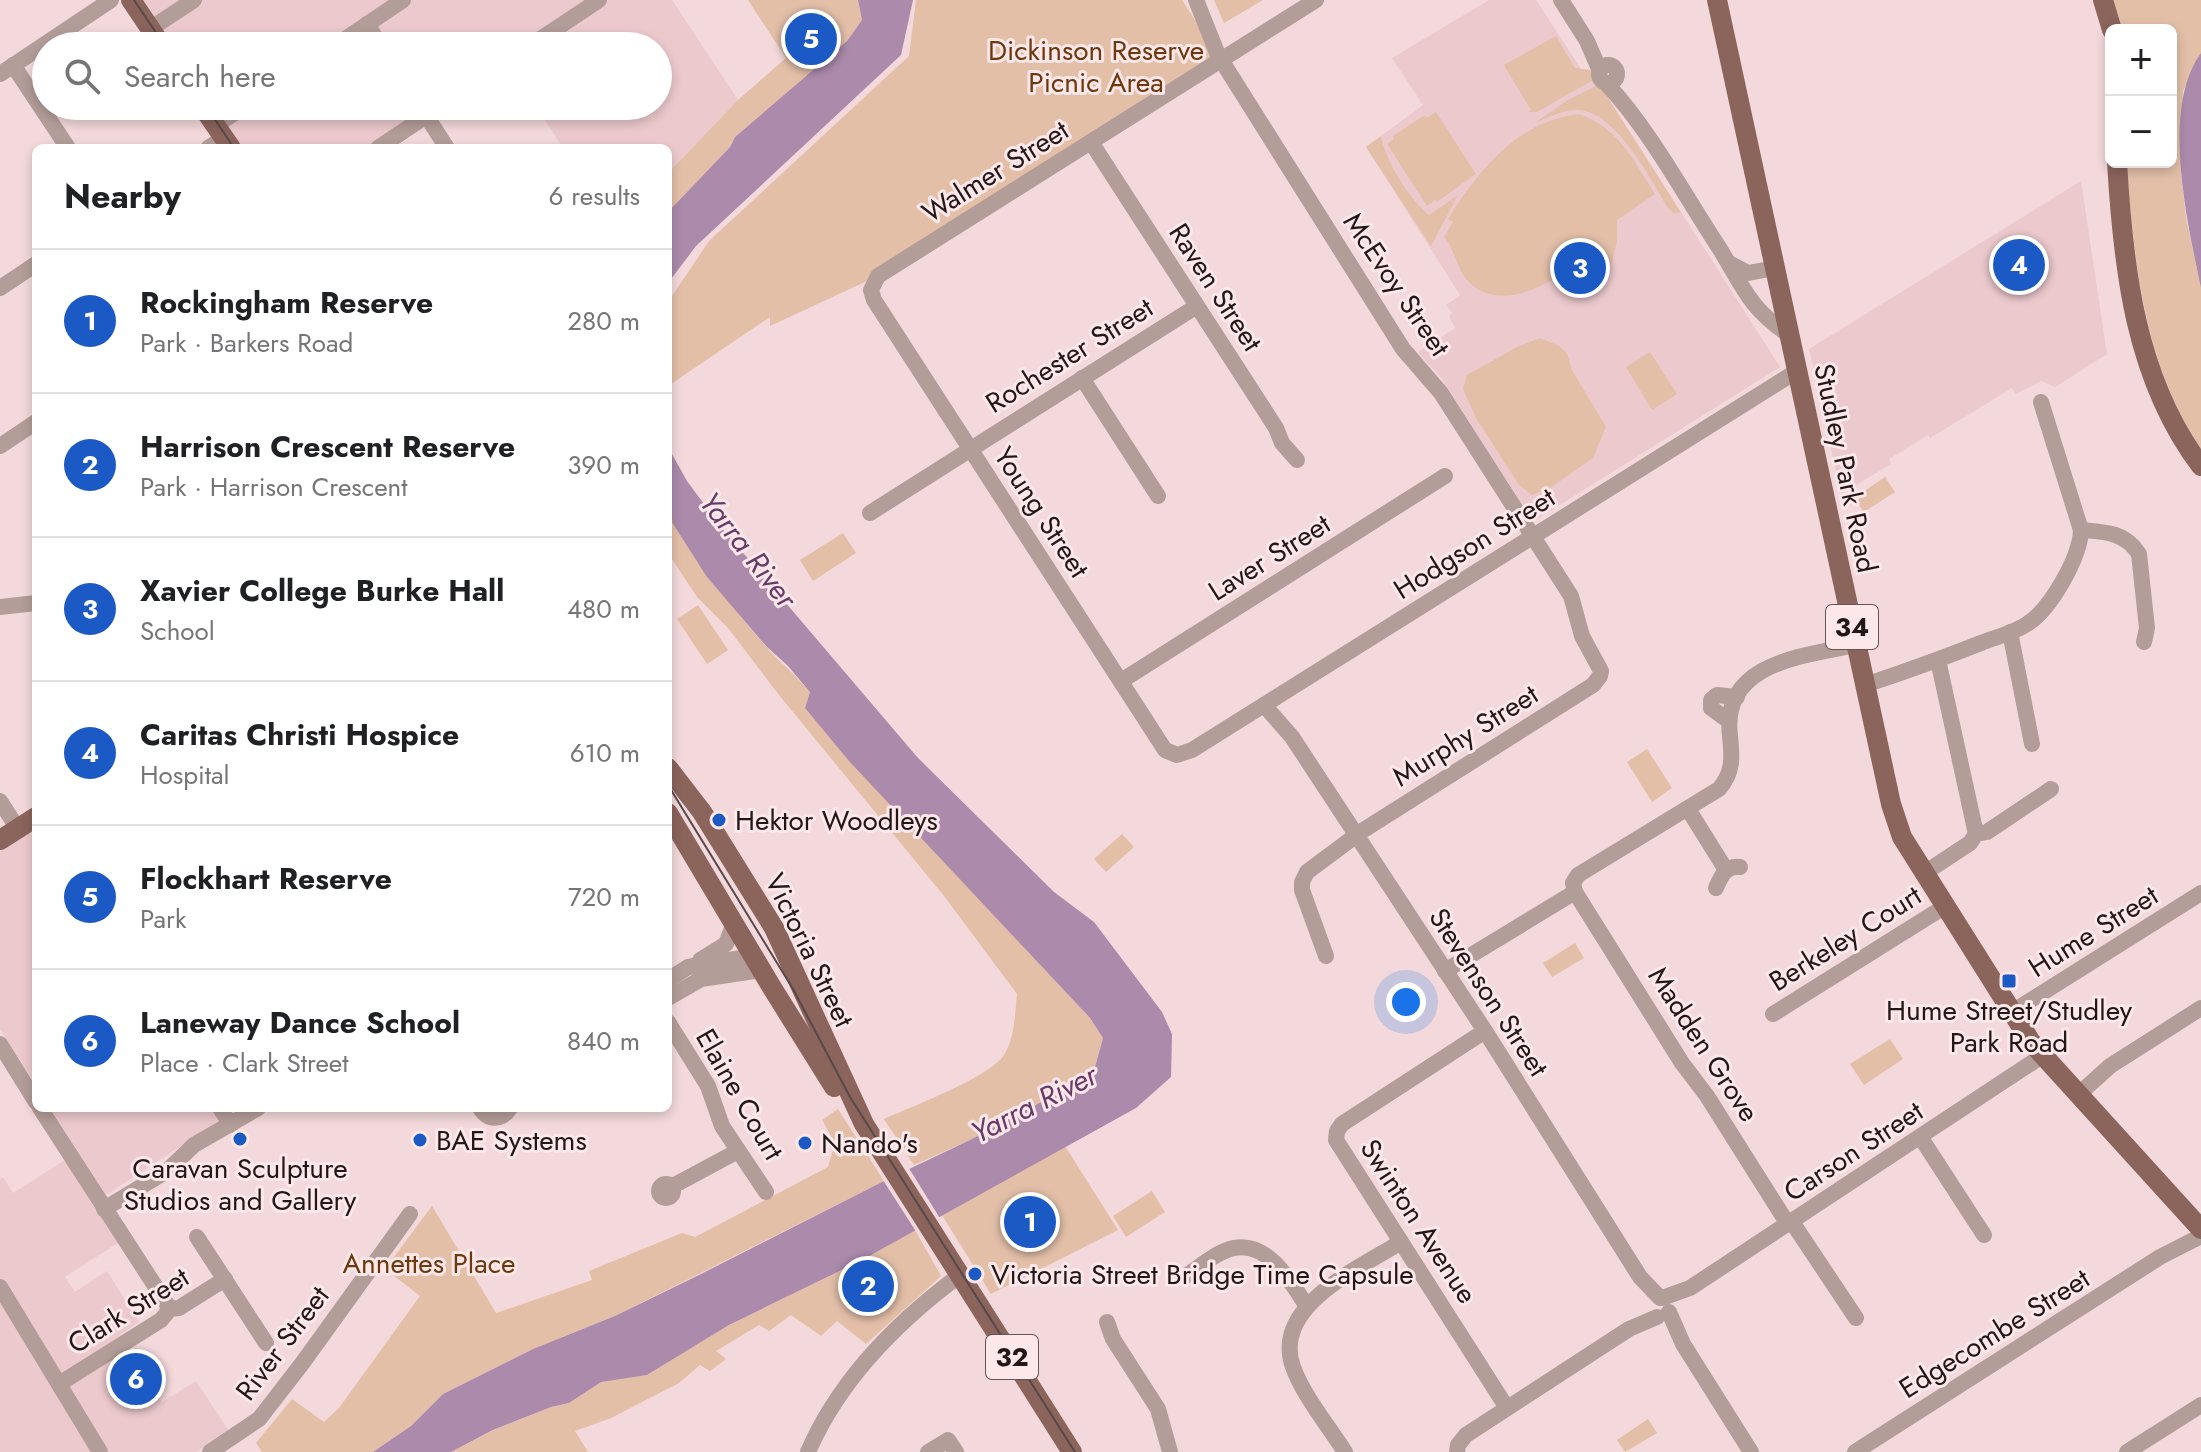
<!DOCTYPE html>
<html lang="en">
<head>
<meta charset="utf-8">
<style>
	body { margin:0; font-family:Jost,sans-serif; background:#f2f2f2; color:#202124 }
	.controls { position:absolute; right:24px; top:24px; display:grid; overflow:hidden; border-radius:12px; box-shadow:0 4px 12px #0003 }
	.controls button { width:72px; height:72px; display:grid; place-items:center; padding:0; border:0; border-bottom:2px solid #e0e0e0; background:#fff; color:#202124; font:40px sans-serif }
	.you { position:absolute; left:1406px; top:1002px; width:28px; height:28px; margin:-20px; border:6px solid #fff; border-radius:50%; background:#1a73e8; box-shadow:0 0 0 12px #1a73e833 }
	.badge { display:grid; place-items:center; width:52px; height:52px; border-radius:50%; background:#1b59c5; color:#fff; font-size:26px; font-weight:700 }
	.pin { position:absolute; translate:-50% -50%; border:4px solid #fff; box-shadow:0 2px 8px #0006 }
	.list { margin:0; padding:0; list-style:none }
	h2 { display:flex; justify-content:space-between; align-items:center; height:104px; margin:0; padding:0 32px; font-size:34px }
	h2 small { font-size:26px; font-weight:400; color:#757577 }
	.list li { display:grid; grid-template-columns:52px 1fr auto; gap:24px; align-items:center; box-sizing:border-box; height:144px; padding:0 32px; border-top:2px solid #e0e0e0 }
	.list b { display:block; font-size:30px; white-space:nowrap }
	.list p { margin:0; font-size:26px; white-space:nowrap; color:#757577 }
	.list em { font-size:26px; font-style:normal; color:#757577 }
	.icon { flex:none; width:44px; height:44px; fill:none; stroke:currentColor; stroke-width:2; stroke-linecap:round; stroke-linejoin:round }
	.map { position:relative; flex:none; width:2201px; height:1452px; overflow:hidden }
	.search { position:absolute; background:#fff; box-shadow:0 4px 12px #0003; left:32px; top:32px; width:640px; height:88px; display:flex; align-items:center; gap:20px; box-sizing:border-box; padding:0 28px; border-radius:44px; color:#757577; font-size:30px }
	.panel { position:absolute; background:#fff; box-shadow:0 4px 12px #0003; left:32px; top:144px; width:640px; height:968px; border-radius:12px }
	.map>svg:first-child { display:block }
	.built { fill:#ecc9cd }
	.green { fill:#e3bfa8 }
	.water { fill:#ab8aab }
	.pier { fill:#f3d9db }
	.lines { fill:none; stroke-linecap:round; stroke-linejoin:round }
	.minor { stroke:#b39d98; stroke-width:16 }
	.major { stroke:#8b645c; stroke-width:20 }
	.tram { stroke:#57494a; stroke-width:2 }
	.poi-dot { fill:#1b59c5; stroke:#fde7e9; stroke-width:3 }
	.labels { text-anchor:middle; stroke-width:6; stroke-linejoin:round; paint-order:stroke }
	.shield { fill:#fde7e9; stroke:#635557; stroke-width:2 }
	.shield-label { font-size:26px; font-weight:bold; fill:#211718 }
	.park-label { font-size:28px; fill:#6c380c; stroke:#fde7e9 }
	.street-label { font-size:28px; fill:#211718; stroke:#fde7e9 }
	.poi-label { font-size:28px; fill:#211718; stroke:#fde7e9; text-anchor:start }
	.water-label { font-size:30px; font-style:italic; fill:#673a68; stroke:#fde7e9 }
</style>
</head>
<body>
<div class="map">
<svg width="2201" height="1452" viewBox="0 0 2201 1452">
	<rect width="100%" height="100%" fill="#f3d9db"/>
	<g class="built">
		<path d="M144,0H672L738,100L668,173V148H563L536,106H658V46H174Z"/>
		<path d="M1489,0H1536L1581,69L1590,70L1593,74L1780,367L1536,520H1532L1442,379L1418,352L1455,328L1449,316L1452,313L1446,305L1460,295L1366,147L1423,105L1392,58Z"/>
		<path d="M214,106H456L391,148H243Z"/>
		<path d="M2081,181L2107,354L2055,387L2041,381L2016,394L2012,388L1930,438L1928,435L1889,459L1891,464L1841,494L1809,349Z"/>
		<path d="M34,827L36,831V1085L0,1029V849Z"/>
		<path d="M50,1108H211L219,1121L106,1195Z"/>
		<path d="M70,1157L124,1239L65,1277L75,1292L107,1271L139,1322L120,1335L162,1402L196,1381L229,1431L196,1452H0V1179L3,1177L13,1193Z"/>
	</g>
	<g class="green">
		<path d="M748,0H858L862,20L847,41L735,137L730,147L668,212V173L738,100L786,58Z"/>
		<path d="M916,0H1182L1221,60L878,276L770,326V317L668,386V302L709,241L909,56Z"/>
		<path d="M1214,0H1263L1224,23Z"/>
		<path d="M2106,0H2201V53L2183,91L2181,174L2186,218L2201,288V449C2143,363 2135,262 2126,162H2171V30H2118Z"/>
		<path d="M1556,36L1575,68L1590,70L1595,79L1537,112H1529L1531,110L1504,65Z"/>
		<path d="M1598,85L1603,90L1681,213H1674L1668,208C1651,179 1615,111 1578,110C1565,109 1548,118 1536,122L1568,100Z"/>
		<path d="M1436,112L1476,174L1437,202L1435,200L1427,206L1387,144L1394,139L1393,136L1425,115L1427,118Z"/>
		<path d="M1579,114C1618,127 1634,161 1655,194L1617,220V242L1611,265L1590,257C1558,278 1501,318 1467,280C1456,267 1453,245 1444,237L1453,222L1448,219C1478,171 1519,120 1579,114Z"/>
		<path d="M1381,136C1385,160 1410,200 1429,215L1458,195L1431,246L1366,147Z"/>
		<path d="M1540,338L1559,346L1567,353L1572,370L1606,427L1593,458L1550,488L1532,495L1519,485L1476,418L1463,389L1467,375L1517,347Z"/>
		<path d="M1650,352L1677,394L1652,410L1626,367Z"/>
		<path d="M1885,477L1895,492L1864,512L1854,498Z"/>
		<path d="M668,516C697,561 727,601 762,642C777,660 795,674 810,692L805,708L850,761L1090,1018L1103,1038L1095,1067L1073,1085L970,1140L914,1165L884,1119C911,1107 990,1077 1004,1055C1015,1038 1015,1012 1017,994L944,896L779,695L728,628L697,597L668,553Z"/>
		<path d="M843,533L856,553L813,581L800,560Z"/>
		<path d="M698,605L728,650L707,664L677,619Z"/>
		<path d="M1647,749L1672,788L1652,802L1627,762Z"/>
		<path d="M1122,834L1134,847L1106,872L1094,859Z"/>
		<path d="M1575,943L1584,958L1552,977L1543,963Z"/>
		<path d="M1890,1039L1903,1059L1864,1085L1850,1064Z"/>
		<path d="M838,1109L884,1181L615,1316L533,1349L443,1394L411,1426L373,1452H262L256,1443L292,1399L324,1422L339,1408L420,1296L385,1269L432,1206L496,1313L592,1280L589,1271L682,1233L695,1237L828,1167L835,1143L822,1120Z"/>
		<path d="M1065,1146L1118,1230L991,1294L942,1215Z"/>
		<path d="M1152,1191L1165,1212L1126,1237L1113,1216Z"/>
		<path d="M915,1230L941,1276L866,1344L837,1321L821,1336L791,1315L769,1331L759,1325L716,1351L726,1359L710,1371L700,1365L679,1383L611,1418L575,1431L588,1452H451L494,1430L551,1407L569,1403L601,1381L647,1375L729,1325L862,1260Z"/>
		<path d="M1648,1419L1657,1433L1625,1452L1617,1440Z"/>
	</g>
	<g class="water">
		<path d="M858,0H913L901,55L696,246L668,283V212L730,147L735,137L847,41L862,20Z"/>
		<path d="M2201,53V288C2188,225 2160,109 2201,53Z"/>
		<path d="M668,447L687,481L721,527L918,758L1054,892L1094,922L1162,1012L1172,1034L1171,1077L1136,1108L862,1260L729,1325L647,1375L601,1382L569,1403L551,1407L493,1430L451,1452H373L411,1426L443,1394L533,1349L615,1316L699,1275L884,1181L970,1140L1073,1085L1095,1067L1103,1038L1090,1018L849,761L805,708L810,692L788,666L766,646L707,577L668,516Z"/>
	</g>
	<path class="pier" d="M907,1165L941,1220L917,1233L881,1177Z"/>
	<g class="lines">
		<g class="minor">
			<path d="M1196,0L1218,55L1403,349L1441,393L1571,596L1582,636L1601,671L1600,676L1593,685L1362,831L1307,872L1302,882V890L1326,956"/>
			<path d="M1316,0L878,276L871,290L874,300L1165,750L1177,755L1192,750L1797,371"/>
			<path d="M1561,0L1587,41L1600,71"/>
			<path d="M367,24L381,46"/>
			<path d="M150,29L194,0"/>
			<path d="M335,46L403,0"/>
			<path d="M530,46L599,0"/>
			<circle cx="1608" cy="74" r="9"/>
			<path d="M13,65L68,148"/>
			<path d="M0,74L111,0"/>
			<path d="M1607,84C1651,132 1682,191 1718,246C1743,286 1747,306 1789,335"/>
			<path d="M420,106L447,148"/>
			<path d="M215,126L245,106"/>
			<path d="M1091,142L1276,428L1282,443L1297,460"/>
			<path d="M208,148L224,138"/>
			<path d="M378,148L441,106"/>
			<path d="M1729,263L1748,273L1775,268"/>
			<path d="M0,288L36,264"/>
			<path d="M1082,378L1158,496"/>
			<path d="M2041,402L2081,530"/>
			<path d="M0,446L36,422"/>
			<path d="M870,513L1197,306"/>
			<path d="M0,607L36,603"/>
			<path d="M2010,632L2032,744"/>
			<path d="M1938,660L1976,834"/>
			<path d="M1121,681L1445,476"/>
			<path d="M1865,685C1904,672 1943,658 1981,643C1996,637 2014,633 2027,624C2051,609 2080,557 2081,530C2105,532 2125,532 2139,554L2147,628L2144,642"/>
			<path d="M1264,705L1292,737L1485,1031L1640,1277L1660,1298"/>
			<path d="M1729,721L1711,708V700L1717,695L1737,697"/>
			<path d="M0,801L18,829"/>
			<path d="M1688,809L1726,870"/>
			<path d="M1923,874L1970,843L1976,834L1987,832L2051,789"/>
			<path d="M1716,888C1721,876 1726,865 1740,867"/>
			<path d="M1575,892L1682,1063L1707,1096L1784,1218L1796,1228L1856,1318"/>
			<path d="M700,960L726,944L734,923"/>
			<path d="M1445,971L1575,892L1573,883L1578,875L1719,789C1734,772 1732,756 1730,736C1721,662 1804,656 1856,645"/>
			<path d="M668,980L688,967L753,956"/>
			<path d="M668,998L701,979L761,970"/>
			<path d="M2012,1012L2201,893"/>
			<path d="M1773,1014L1944,907"/>
			<path d="M668,1022L708,1086L722,1126L766,1192"/>
			<path d="M1485,1031L1342,1124L1337,1131L1336,1140L1507,1408"/>
			<path d="M0,1044L36,1102"/>
			<path d="M2078,1095L2110,1066L2201,1008"/>
			<path d="M40,1108L170,1309"/>
			<path d="M220,1108L231,1125"/>
			<path d="M480,1108C488,1121 502,1121 510,1108"/>
			<path d="M1921,1138L1984,1235"/>
			<circle cx="666" cy="1191" r="7"/>
			<path d="M671,1187L738,1151"/>
			<path d="M104,1209L167,1171L194,1145L258,1108"/>
			<path d="M197,1237L266,1343"/>
			<path d="M1184,1277C1199,1268 1217,1251 1234,1248C1268,1241 1291,1282 1306,1305"/>
			<path d="M0,1287L100,1452"/>
			<path d="M1662,1298L1690,1288L2042,1056"/>
			<path d="M1669,1312L1683,1344L1751,1452"/>
			<path d="M1107,1322L1113,1339L1158,1409L1170,1452"/>
			<path d="M59,1384L161,1320L170,1309L179,1308L225,1279"/>
			<path d="M210,1452L259,1419L301,1365L410,1214"/>
			<path d="M808,1452C839,1380 898,1321 960,1275"/>
			<path d="M928,1452L948,1440L956,1452"/>
			<path d="M1345,1452C1328,1425 1304,1397 1293,1367C1271,1306 1360,1268 1401,1242"/>
			<path d="M1457,1452L1458,1445L1466,1435L1629,1329L1657,1317"/>
			<path d="M1855,1452L2160,1257L2201,1236"/>
			<path d="M2127,1452L2201,1405"/>
		</g>
		<g class="major">
			<path d="M131,0L162,46"/>
			<path d="M1717,0L1891,804L1902,837L2031,1042L2201,1229"/>
			<path d="M2103,0L2112,30"/>
			<path d="M202,106L231,148"/>
			<path d="M2117,162C2123,267 2135,379 2201,466"/>
			<path d="M668,768L702,812L774,928L864,1124L1072,1452"/>
			<path d="M668,813L771,986L834,1087"/>
			<path d="M0,840L36,817"/>
		</g>
		<g class="tram">
			<path d="M134,0L165,46"/>
			<path d="M206,106L234,148"/>
			<path d="M668,785L793,989L850,1097L1075,1452"/>
		</g>
	</g>
	<g class="poi-dot">
		<circle cx="719" cy="820" r="8"/>
		<rect x="2001" y="973" width="16" height="16" rx="4"/>
		<circle cx="240" cy="1139" r="8"/>
		<circle cx="420" cy="1140" r="8"/>
		<circle cx="805" cy="1143" r="8"/>
		<circle cx="975" cy="1274" r="8"/>
	</g>
	<g class="labels">
		<g class="shield">
			<rect x="1826" y="605" width="52" height="44" rx="6"/>
			<rect x="986" y="1335" width="52" height="44" rx="6"/>
		</g>
		<g class="shield-label">
			<text x="1852" y="636">34</text>
			<text x="1012" y="1366">32</text>
		</g>
		<g class="park-label">
			<text x="1096" y="60">Dickinson Reserve<tspan x="1096" dy="32">Picnic Area</tspan></text>
			<text x="429" y="1273">Annettes Place</text>
		</g>
		<g class="street-label">
			<text transform="translate(995 171) rotate(-32)" y="10">Walmer Street</text>
			<text transform="translate(1397 284) rotate(56)" y="10">McEvoy Street</text>
			<text transform="translate(1216 287) rotate(57)" y="10">Raven Street</text>
			<text transform="translate(1069 355) rotate(-32)" y="10">Rochester Street</text>
			<text transform="translate(1846 468) rotate(78)" y="10">Studley Park Road</text>
			<text transform="translate(1042 512) rotate(57)" y="10">Young Street</text>
			<text transform="translate(1474 543) rotate(-32)" y="10">Hodgson Street</text>
			<text transform="translate(1269 557) rotate(-32)" y="10">Laver Street</text>
			<text transform="translate(1465 735) rotate(-32)" y="10">Murphy Street</text>
			<text transform="translate(2093 931) rotate(-32)" y="10">Hume Street</text>
			<text transform="translate(1845 938) rotate(-32)" y="10">Berkeley Court</text>
			<text transform="translate(810 950) rotate(64)" y="10">Victoria Street</text>
			<text transform="translate(1489 992) rotate(57)" y="10">Stevenson Street</text>
			<text transform="translate(1704 1044) rotate(57)" y="10">Madden Grove</text>
			<text transform="translate(740 1094) rotate(60)" y="10">Elaine Court</text>
			<text transform="translate(1853 1151) rotate(-33)" y="10">Carson Street</text>
			<text transform="translate(1419 1221) rotate(57)" y="10">Swinton Avenue</text>
			<text transform="translate(128 1310) rotate(-32)" y="10">Clark Street</text>
			<text transform="translate(1994 1333) rotate(-32)" y="10">Edgecombe Street</text>
			<text transform="translate(282 1343) rotate(-53)" y="10">River Street</text>
		</g>
		<g class="poi-label">
			<text x="735" y="830">Hektor Woodleys</text>
			<text x="2009" y="1020" text-anchor="middle">Hume Street/Studley<tspan x="2009" dy="32">Park Road</tspan></text>
			<text x="436" y="1150">BAE Systems</text>
			<text x="821" y="1153">Nando's</text>
			<text x="240" y="1178" text-anchor="middle">Caravan Sculpture<tspan x="240" dy="32">Studios and Gallery</tspan></text>
			<text x="991" y="1284">Victoria Street Bridge Time Capsule</text>
		</g>
		<g class="water-label">
			<text transform="translate(748 550) rotate(52)" y="10">Yarra River</text>
			<text transform="translate(1034 1104) rotate(-27)" y="10">Yarra River</text>
		</g>
	</g>
</svg>
<div class="controls">
<button>+</button>
<button>−</button>
</div>
<div class="you"></div>
<div class="pin badge" style="left:1030px;top:1222px">1</div>
<div class="pin badge" style="left:868px;top:1286px">2</div>
<div class="pin badge" style="left:1580px;top:268px">3</div>
<div class="pin badge" style="left:2019px;top:265px">4</div>
<div class="pin badge" style="left:811px;top:39px">5</div>
<div class="pin badge" style="left:136px;top:1379px">6</div>
<div class="search"><svg class="icon" aria-label="search" viewBox="0 0 24 24"><circle cx="10" cy="10" r="6"/><path d="M15 15l6 6"/></svg>Search here</div>
<section class="panel">
<h2>Nearby<small>6 results</small></h2>
<ul class="list">
<li><span class="badge">1</span><div><b>Rockingham Reserve</b><p>Park · Barkers Road</p></div><em>280 m</em></li>
<li><span class="badge">2</span><div><b>Harrison Crescent Reserve</b><p>Park · Harrison Crescent</p></div><em>390 m</em></li>
<li><span class="badge">3</span><div><b>Xavier College Burke Hall</b><p>School</p></div><em>480 m</em></li>
<li><span class="badge">4</span><div><b>Caritas Christi Hospice</b><p>Hospital</p></div><em>610 m</em></li>
<li><span class="badge">5</span><div><b>Flockhart Reserve</b><p>Park</p></div><em>720 m</em></li>
<li><span class="badge">6</span><div><b>Laneway Dance School</b><p>Place · Clark Street</p></div><em>840 m</em></li>
</ul>
</section>
</div>
</body>
</html>
